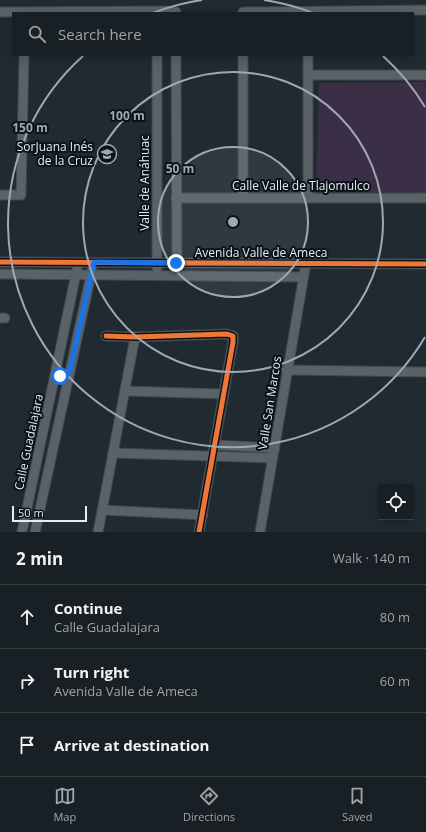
<!DOCTYPE html>
<html lang="en">
<head>
<meta charset="utf-8">
<style>
	body { margin:0; font-family:"Open Sans",sans-serif; background:#21282d; color:#f1f3f6 }
	.controls { position:absolute; right:12px; bottom:12px; display:grid; overflow:hidden; border-radius:0px; box-shadow:0 2px 10px #0003 }
	.controls button { width:36px; height:36px; display:grid; place-items:center; padding:0; border:0; border-bottom:1px solid #363e42; background:#182025; color:#f1f3f6; font:20px sans-serif }
	.scale { position:absolute; left:12px; bottom:10px; width:75px; box-sizing:border-box; padding-left:4px; border:2px solid #e3eef7; border-top:0; font-size:11px; line-height:14px; white-space:nowrap; color:#e3eef7; -webkit-text-stroke:3px #0b1218; paint-order:stroke }
	.stop { position:absolute; width:12px; height:12px; margin:-9px; border:3px solid #1a73e8; border-radius:50%; background:#fff }
	.stop.end { background:#1a73e8; border-color:#fff; box-shadow:0 1px 4px #0008 }
	.list { margin:0; padding:0; list-style:none }
	h2 { display:flex; justify-content:space-between; align-items:center; height:52px; margin:0; padding:0 16px; font-size:17px }
	h2 small { font-size:13px; font-weight:400; color:#9fa3a7 }
	.list li { display:grid; grid-template-columns:26px 1fr auto; gap:12px; align-items:center; box-sizing:border-box; height:64px; padding:0 16px; border-top:1px solid #363e42 }
	.list b { display:block; font-size:15px; white-space:nowrap }
	.list p { margin:0; font-size:13px; white-space:nowrap; color:#9fa3a7 }
	.list em { font-size:13px; font-style:normal; color:#9fa3a7 }
	.icon { flex:none; width:22px; height:22px; fill:none; stroke:currentColor; stroke-width:2; stroke-linecap:round; stroke-linejoin:round }
	.map { position:relative; flex:none; width:426px; height:532px; overflow:hidden }
	.search { position:absolute; background:#182025; box-shadow:0 2px 10px #0003; left:12px; right:12px; top:12px; height:44px; display:flex; align-items:center; gap:10px; box-sizing:border-box; padding:0 14px; border-radius:0px; color:#9fa3a7; font-size:15px }
	.sheet { height:244px; background:#182025 }
	nav { display:flex; justify-content:space-around; align-items:center; box-sizing:border-box; height:56px; border-top:1px solid #363e42; background:#182025; font-size:11px; color:#9fa3a7 }
	nav a { display:grid; justify-items:center; gap:2px }
	nav .on { color:#9fa9b2 }
	.map>svg:first-child { display:block }
	.green { fill:#3a2f46 }
	.lines { fill:none; stroke-linecap:round; stroke-linejoin:round }
	.minor-casing { stroke:#3e474d; stroke-width:11 }
	.minor { stroke:#5a6167; stroke-width:9 }
	.cycleway-casing { stroke:#0b1218; stroke-width:8 }
	.cycleway { stroke:#f07635; stroke-width:5 }
	.route { stroke:#1a73e8; stroke-width:5 }
	.ring { fill:none; stroke:#9fa9b2; stroke-width:2 }
	.labels { text-anchor:middle; stroke-width:4; stroke-linejoin:round; paint-order:stroke }
	.poi-label { font-size:12px; fill:#e3eef7; stroke:#0b1218; text-anchor:end }
	.street-label { font-size:12px; fill:#e3eef7; stroke:#0b1218 }
	.centre { fill:#9fa9b2; stroke:#0b1218; stroke-width:2 }
	.ring-label { font-size:12px; text-anchor:middle; font-weight:bold; fill:#9fa9b2; stroke:#0b1218; stroke-width:4; stroke-linejoin:round; paint-order:stroke }
</style>
</head>
<body>
<div class="map">
<svg width="426" height="532" viewBox="0 0 426 532">
	<rect width="100%" height="100%" fill="#202a31"/>
	<path class="green" d="M426,82V193L316,192L319,83Z"/>
	<g class="lines">
		<defs>
			<g id="minor">
				<path d="M0,12L167,11L176,12V13"/>
				<path d="M243,13V12L426,10"/>
				<path d="M176,55L177,268"/>
				<path d="M243,55V198"/>
				<path d="M308,55V198"/>
				<path d="M308,75H426"/>
				<path d="M0,195H21L24,55"/>
				<path d="M176,198H426"/>
				<path d="M0,262L426,264"/>
				<path d="M157,268V55"/>
				<path d="M0,274L303,277"/>
				<path d="M0,318H5"/>
				<path d="M106,336L135,337L227,334L233,336V342L199,532"/>
				<path d="M286,370L426,372"/>
				<path d="M125,391L224,394"/>
				<path d="M215,445L275,448"/>
				<path d="M113,453L273,458"/>
				<path d="M102,510L203,515"/>
				<path d="M22,532L77,269"/>
				<path d="M35,532L92,270"/>
				<path d="M98,532L135,337"/>
				<path d="M260,532L306,263"/>
			</g>
		</defs>
		<use href="#minor" class="minor-casing"/>
		<use href="#minor" class="minor"/>
		<defs>
			<g id="cycleway">
				<path d="M0,262L426,264"/>
				<path d="M106,336L135,337L227,334L233,336V342L199,532"/>
			</g>
		</defs>
		<use href="#cycleway" class="cycleway-casing"/>
		<use href="#cycleway" class="cycleway"/>
	</g>
	<g class="lines">
		<path class="route" d="M60,376H65L70,370L94,262L176,263"/>
	</g>
	<circle cx="233" cy="222" r="75" fill="#9fa9b2" fill-opacity=".12"/>
	<g class="ring">
		<circle cx="233" cy="222" r="75"/>
		<circle cx="233" cy="222" r="150"/>
		<path d="M425 337A224 224 0 1 1 83 56M153 13A224 224 0 0 1 202 0M264 0A224 224 0 0 1 313 13M383 56A224 224 0 0 1 425 107"/>
	</g>
	<defs>
		<symbol id="school-ring" viewBox="-11 -11 22 22"><circle r="9.5" fill="#0b1218" stroke="#9fa9b2" stroke-width="1.5"/><path d="M0-5L7-2L0 1L-7-2ZM-4 1L0 2.5L4 1V4Q0 6-4 4Z" fill="#9fa9b2"/></symbol>
	</defs>
	<g fill-rule="evenodd">
		<use href="#school-ring" x="96" y="143" width="22" height="22"/>
	</g>
	<g class="labels">
		<g class="poi-label">
			<text x="93" y="151">SorJuana Inés<tspan x="93" dy="14">de la Cruz</tspan></text>
		</g>
		<g class="street-label">
			<text transform="translate(145 183) rotate(-90)" y="4">Valle de Anáhuac</text>
			<text x="301" y="190">Calle Valle de Tlajomulco</text>
			<text x="261" y="257">Avenida Valle de Ameca</text>
			<text transform="translate(270 403) rotate(-81)" y="4">Valle San Marcos</text>
			<text transform="translate(29 442) rotate(-78)" y="4">Calle Guadalajara</text>
		</g>
	</g>
	<circle cx="233" cy="222" r="6" class="centre"/>
	<g class="ring-label">
		<text x="127" y="120">100 m</text>
		<text x="30" y="132">150 m</text>
		<text x="180" y="173">50 m</text>
	</g>
</svg>
<div class="controls">
<button><svg class="icon" aria-label="locate" viewBox="0 0 24 24"><circle cx="12" cy="12" r="6"/><path d="M12 2v4M12 18v4M2 12h4M18 12h4"/></svg></button>
</div>
<div class="scale">50 m</div>
<div class="stop" style="left:60px;top:376px"></div>
<div class="stop end" style="left:176px;top:263px"></div>
<div class="search"><svg class="icon" aria-label="search" viewBox="0 0 24 24"><circle cx="10" cy="10" r="6"/><path d="M15 15l6 6"/></svg>Search here</div>
</div>
<section class="sheet">
<h2>2 min<small>Walk · 140 m</small></h2>
<ul class="list">
<li><svg class="icon" aria-label="ahead" viewBox="0 0 24 24"><path d="M12 20V5M6 11l6-6 6 6"/></svg><div><b>Continue</b><p>Calle Guadalajara</p></div><em>80 m</em></li>
<li><svg class="icon" aria-label="right" viewBox="0 0 24 24"><path d="M7 20v-9h11M14 6l5 5-5 5"/></svg><div><b>Turn right</b><p>Avenida Valle de Ameca</p></div><em>60 m</em></li>
<li><svg class="icon" aria-label="arrive" viewBox="0 0 24 24"><path d="M6 21V4h12l-3 4 3 4H6"/></svg><div><b>Arrive at destination</b></div></li>
</ul>
</section>
<nav>
<a class="on"><svg class="icon" aria-label="map" viewBox="0 0 24 24"><path d="M3 6l6-2 6 2 6-2v14l-6 2-6-2-6 2zM9 4v14M15 6v14"/></svg>Map</a>
<a><svg class="icon" aria-label="directions" viewBox="0 0 24 24"><path d="M12 3l9 9-9 9-9-9zM9 14v-3h6M13 9l2 2-2 2"/></svg>Directions</a>
<a><svg class="icon" aria-label="saved" viewBox="0 0 24 24"><path d="M7 4h10v16l-5-4-5 4z"/></svg>Saved</a>
</nav>
</body>
</html>
